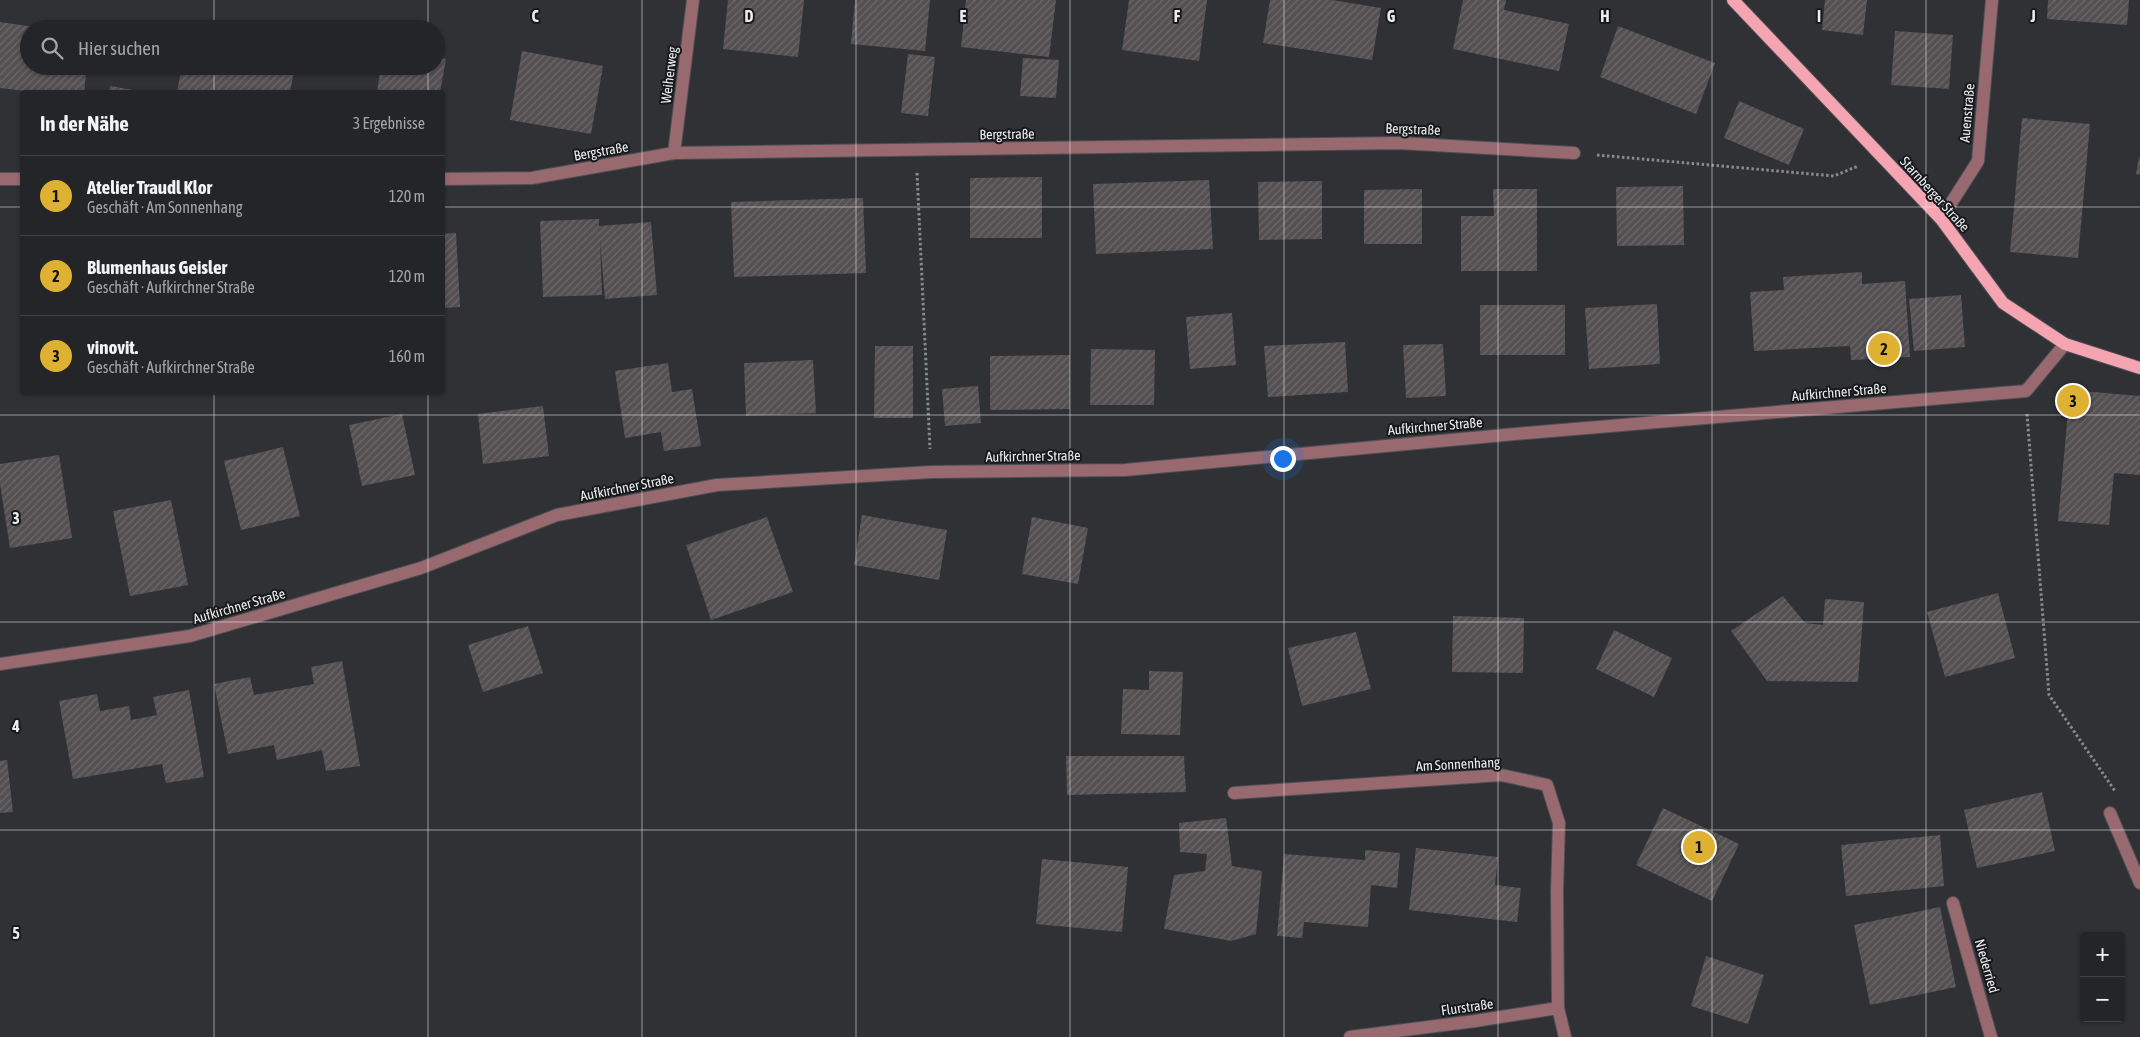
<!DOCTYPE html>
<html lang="de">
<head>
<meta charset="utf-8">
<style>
	body { margin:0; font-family:"Asap Condensed",sans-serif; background:#2f3134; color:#f1f3f6 }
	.controls { position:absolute; right:15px; bottom:15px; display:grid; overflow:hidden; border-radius:5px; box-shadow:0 1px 4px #0004 }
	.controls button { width:45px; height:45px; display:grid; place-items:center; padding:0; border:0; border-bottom:1px solid #404245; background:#232528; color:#f1f3f6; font:25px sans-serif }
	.you { position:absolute; left:1282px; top:458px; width:18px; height:18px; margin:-12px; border:4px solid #fff; border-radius:50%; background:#1a73e8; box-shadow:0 0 0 8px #1a73e833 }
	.badge { display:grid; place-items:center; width:32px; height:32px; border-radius:50%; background:#deb133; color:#111; font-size:16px; font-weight:700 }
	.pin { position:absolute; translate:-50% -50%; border:2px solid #fff; box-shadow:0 1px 5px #0006 }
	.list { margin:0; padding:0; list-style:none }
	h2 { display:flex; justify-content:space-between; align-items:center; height:65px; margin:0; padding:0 20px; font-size:21px }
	h2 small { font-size:16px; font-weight:400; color:#a3a5a8 }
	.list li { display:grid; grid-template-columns:32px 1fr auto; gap:15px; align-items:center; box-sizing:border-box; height:80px; padding:0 20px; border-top:1px solid #404245 }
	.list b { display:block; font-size:19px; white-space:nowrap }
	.list p { margin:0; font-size:16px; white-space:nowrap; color:#a3a5a8 }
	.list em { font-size:16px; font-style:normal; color:#a3a5a8 }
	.icon { flex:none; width:28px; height:28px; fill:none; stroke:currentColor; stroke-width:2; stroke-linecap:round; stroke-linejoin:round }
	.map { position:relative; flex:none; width:2140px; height:1037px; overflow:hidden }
	.search { position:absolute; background:#232528; box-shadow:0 1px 4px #0004; left:20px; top:20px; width:425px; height:55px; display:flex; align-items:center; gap:12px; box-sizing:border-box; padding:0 18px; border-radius:28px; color:#a3a5a8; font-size:19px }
	.panel { position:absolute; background:#232528; box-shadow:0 1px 4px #0004; left:20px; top:90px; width:425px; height:305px; border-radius:5px }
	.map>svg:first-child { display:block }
	.building { fill:url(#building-hatch) }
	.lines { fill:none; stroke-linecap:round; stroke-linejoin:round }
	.minor-casing { stroke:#4d4f53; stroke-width:14 }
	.major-casing { stroke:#4d4f53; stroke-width:14 }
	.path { stroke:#888a8d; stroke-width:3; stroke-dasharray:2.5 2.5; stroke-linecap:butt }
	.minor { stroke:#996970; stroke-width:12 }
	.major { stroke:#f5a5b2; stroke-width:12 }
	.grid { fill:none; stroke:#ecedf0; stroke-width:1; stroke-opacity:0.55 }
	.labels { text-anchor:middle; stroke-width:4; stroke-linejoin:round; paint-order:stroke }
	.street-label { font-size:14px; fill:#ecedf0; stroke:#18191b }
	.grid-label { font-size:16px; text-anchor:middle; font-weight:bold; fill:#ecedf0; stroke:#18191b; stroke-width:4; stroke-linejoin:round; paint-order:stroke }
</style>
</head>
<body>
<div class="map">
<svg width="2140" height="1037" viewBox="0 0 2140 1037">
	<defs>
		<pattern id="building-hatch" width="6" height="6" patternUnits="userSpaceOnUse" patternTransform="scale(1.25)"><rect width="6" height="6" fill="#544f51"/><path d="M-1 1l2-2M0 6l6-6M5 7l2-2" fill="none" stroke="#6d696a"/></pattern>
	</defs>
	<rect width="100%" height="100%" fill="#2f3135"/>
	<g class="building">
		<path d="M728,0H804L798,57L723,49Z"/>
		<path d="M855,0H930L925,51L851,44Z"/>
		<path d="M966,0H1056L1049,57L961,47Z"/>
		<path d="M1129,0H1207L1199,61L1122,50Z"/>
		<path d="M1270,0H1332L1381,8L1372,60L1263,43Z"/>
		<path d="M1463,0H1506L1504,10L1569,24L1559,71L1453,49Z"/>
		<path d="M1825,0H1867L1863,35L1822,30Z"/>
		<path d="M2048,0H2129L2127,25L2047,19Z"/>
		<path d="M0,22L42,28L29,29V66H87L84,92H34L0,88Z"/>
		<path d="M1618,26L1715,63L1696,114L1600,77Z"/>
		<path d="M1895,31L1953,35L1949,89L1891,85Z"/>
		<path d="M522,51L603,66L591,134L510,120Z"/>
		<path d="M908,54L935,57L928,116L901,113Z"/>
		<path d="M436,57L446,59L440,92H377L381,66H436Z"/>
		<path d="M1023,58L1059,60L1056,98L1020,96Z"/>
		<path d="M182,66H295L290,92H177Z"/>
		<path d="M110,86L139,91V92H109Z"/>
		<path d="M1739,101L1804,129L1789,165L1724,138Z"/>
		<path d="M2022,118L2090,124L2078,258L2010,252Z"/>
		<path d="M2139,157H2140V175L2136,174Z"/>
		<path d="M1042,177V238H970V178Z"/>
		<path d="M1209,180L1213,249L1096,254L1093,184Z"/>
		<path d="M1322,181V239L1259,240L1258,182Z"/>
		<path d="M1683,186L1684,245L1617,246L1616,187Z"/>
		<path d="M1422,189V244H1364V190Z"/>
		<path d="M1493,189H1537V271H1461V216H1494Z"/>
		<path d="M863,198L866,273L734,277L731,202Z"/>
		<path d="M599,219V226L651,222L657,295L605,299L600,240L602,295L543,297L540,221Z"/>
		<path d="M456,233L460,307L442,308V234Z"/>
		<path d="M1862,272V284L1905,281L1910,357L1851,360L1850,346L1754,351L1750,292L1784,290L1783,277Z"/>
		<path d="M1961,295L1965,347L1914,351L1909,299Z"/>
		<path d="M1657,304L1660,364L1589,369L1585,308Z"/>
		<rect x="1480" y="305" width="85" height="50"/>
		<path d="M1232,313L1236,365L1190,369L1186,317Z"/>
		<path d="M1345,342L1348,392L1268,397L1264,346Z"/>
		<path d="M1443,344L1446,396L1406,398L1403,345Z"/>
		<path d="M875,346H913V418H874Z"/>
		<path d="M1091,349L1155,350L1154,405H1090Z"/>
		<path d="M1070,355V409L990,410V356Z"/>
		<path d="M813,360L816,413L746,416L744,363Z"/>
		<path d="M668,363L672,392L692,389L701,446L664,451L661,432L625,438L615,371Z"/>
		<path d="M978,386L981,423L945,426L942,389Z"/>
		<path d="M2070,390L2140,396V475L2114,473L2109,525L2058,521Z"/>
		<path d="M543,406L549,456L483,464L478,414Z"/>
		<path d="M402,414L415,475L362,486L349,425Z"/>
		<path d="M283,447L300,516L241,530L224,461Z"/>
		<path d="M59,455L72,538L10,548L0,484V464Z"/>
		<path d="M171,500L188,585L130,596L113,511Z"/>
		<path d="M862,515L947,530L939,580L854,565Z"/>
		<path d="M767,517L793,592L711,620L686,545Z"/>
		<path d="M1032,517L1088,528L1078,584L1022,574Z"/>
		<path d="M1998,593L2015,658L1945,677L1927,612Z"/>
		<path d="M1783,596L1805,623L1823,625L1825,599L1864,602L1858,682L1767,681L1731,631Z"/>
		<path d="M1453,616L1524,618L1523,673L1452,672Z"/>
		<path d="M528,626L543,673L483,692L468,645Z"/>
		<path d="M1614,630L1672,658L1654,697L1596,669Z"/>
		<path d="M1356,632L1371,689L1302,706L1288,648Z"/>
		<path d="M342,661L360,766L326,771L322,750L277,760L274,745L228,754L214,684L250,677L254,695L314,684L311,667Z"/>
		<path d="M1149,671L1183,672L1180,735L1121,734L1123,689L1149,690Z"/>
		<path d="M189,690L204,777L166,783L162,764L73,779L59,701L97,694L100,711L129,706L131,720L157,715L153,697Z"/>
		<path d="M1066,756H1184L1186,792L1067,795Z"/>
		<path d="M7,760L13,812L0,813V761Z"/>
		<path d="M2042,792L2055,851L1977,868L1964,810Z"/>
		<path d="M1663,808L1739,844L1712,901L1636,865Z"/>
		<path d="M1226,818L1232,866L1262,871L1256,934L1231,941L1164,929L1174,875L1205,871L1207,854L1180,852L1179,823Z"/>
		<path d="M1940,835L1944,886L1846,896L1841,845Z"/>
		<path d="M1416,848L1498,857L1495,885L1521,888L1517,922L1409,910Z"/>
		<path d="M1365,850L1400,853L1397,888L1371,885L1368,927L1304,922L1302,938L1277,936L1284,854L1365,860Z"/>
		<path d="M1042,859L1128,867L1122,932L1036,924Z"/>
		<path d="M1940,907L1956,987L1870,1005L1854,925Z"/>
		<path d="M1706,956L1764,975L1748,1024L1691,1006Z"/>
	</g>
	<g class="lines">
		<defs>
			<g id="minor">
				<path d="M674,153L693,0"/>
				<path d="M0,179H22"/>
				<path d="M442,179L532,178L674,153L1399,143L1574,153"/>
				<path d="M1941,219L1978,161L1992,0"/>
				<path d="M0,664L190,636L421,568L557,515L717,485L931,472L1125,470L1527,433L2026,391L2065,344"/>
				<path d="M1234,793L1501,775L1547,785L1559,823L1557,892L1558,1008"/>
				<path d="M2110,813L2140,883"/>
				<path d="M1953,903L1991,1037"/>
				<path d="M1350,1037L1475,1021L1558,1008L1565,1037"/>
			</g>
			<path id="major" d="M1733,0L1941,219L2003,303L2065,344L2140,368"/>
		</defs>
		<use href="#minor" class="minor-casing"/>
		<use href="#major" class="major-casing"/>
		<g class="path">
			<path d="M1597,155L1834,176L1858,166"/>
			<path d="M917,173L930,449"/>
			<path d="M2027,414L2049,695L2115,791"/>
		</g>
		<use href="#minor" class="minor"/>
		<use href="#major" class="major"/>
	</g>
	<path class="grid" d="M214,0V29M428,0V29M642,0V1037M856,0V1037M1070,0V1037M1284,0V1037M1498,0V1037M1712,0V1037M1926,0V1037M214,66V92M428,66V92M0,207H22M442,207H2140M214,392V1037M428,392V1037M0,415H2140M0,622H2140M0,830H2140"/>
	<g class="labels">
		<g class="street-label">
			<text transform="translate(669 75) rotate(-83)" y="5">Weiherweg</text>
			<text transform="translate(1967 113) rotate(-85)" y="5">Auenstraße</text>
			<text transform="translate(1413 129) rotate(2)" y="5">Bergstraße</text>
			<text transform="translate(1007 134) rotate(-1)" y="5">Bergstraße</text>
			<text transform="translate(601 151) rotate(-10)" y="5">Bergstraße</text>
			<text transform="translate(1935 194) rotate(48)" y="5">Starnberger Straße</text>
			<text transform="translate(1839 392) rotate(-5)" y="5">Aufkirchner Straße</text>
			<text transform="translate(1435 426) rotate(-5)" y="5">Aufkirchner Straße</text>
			<text transform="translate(1033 456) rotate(-1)" y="5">Aufkirchner Straße</text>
			<text transform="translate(627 487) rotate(-11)" y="5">Aufkirchner Straße</text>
			<text transform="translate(239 606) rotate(-16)" y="5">Aufkirchner Straße</text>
			<text transform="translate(1458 764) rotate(-3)" y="5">Am Sonnenhang</text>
			<text transform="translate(1987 966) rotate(74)" y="5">Niederried</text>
			<text transform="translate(1467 1007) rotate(-8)" y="5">Flurstraße</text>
		</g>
	</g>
	<g class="grid-label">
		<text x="535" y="22">C</text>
		<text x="749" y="22">D</text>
		<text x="963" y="22">E</text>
		<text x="1177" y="22">F</text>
		<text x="1391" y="22">G</text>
		<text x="1605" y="22">H</text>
		<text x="1819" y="22">I</text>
		<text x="2033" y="22">J</text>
		<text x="16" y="524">3</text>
		<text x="16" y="732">4</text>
		<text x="16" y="939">5</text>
	</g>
</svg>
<div class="controls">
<button>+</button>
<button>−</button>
</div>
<div class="you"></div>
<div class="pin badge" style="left:1699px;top:847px">1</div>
<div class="pin badge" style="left:1884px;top:349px">2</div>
<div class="pin badge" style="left:2073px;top:401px">3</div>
<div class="search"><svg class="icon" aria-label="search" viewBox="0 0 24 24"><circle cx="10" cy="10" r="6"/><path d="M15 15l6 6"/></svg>Hier suchen</div>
<section class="panel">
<h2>In der Nähe<small>3 Ergebnisse</small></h2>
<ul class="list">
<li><span class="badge">1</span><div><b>Atelier Traudl Klor</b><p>Geschäft · Am Sonnenhang</p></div><em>120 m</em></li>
<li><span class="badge">2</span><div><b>Blumenhaus Geisler</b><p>Geschäft · Aufkirchner Straße</p></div><em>120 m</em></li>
<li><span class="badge">3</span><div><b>vinovit.</b><p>Geschäft · Aufkirchner Straße</p></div><em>160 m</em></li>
</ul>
</section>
</div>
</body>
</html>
